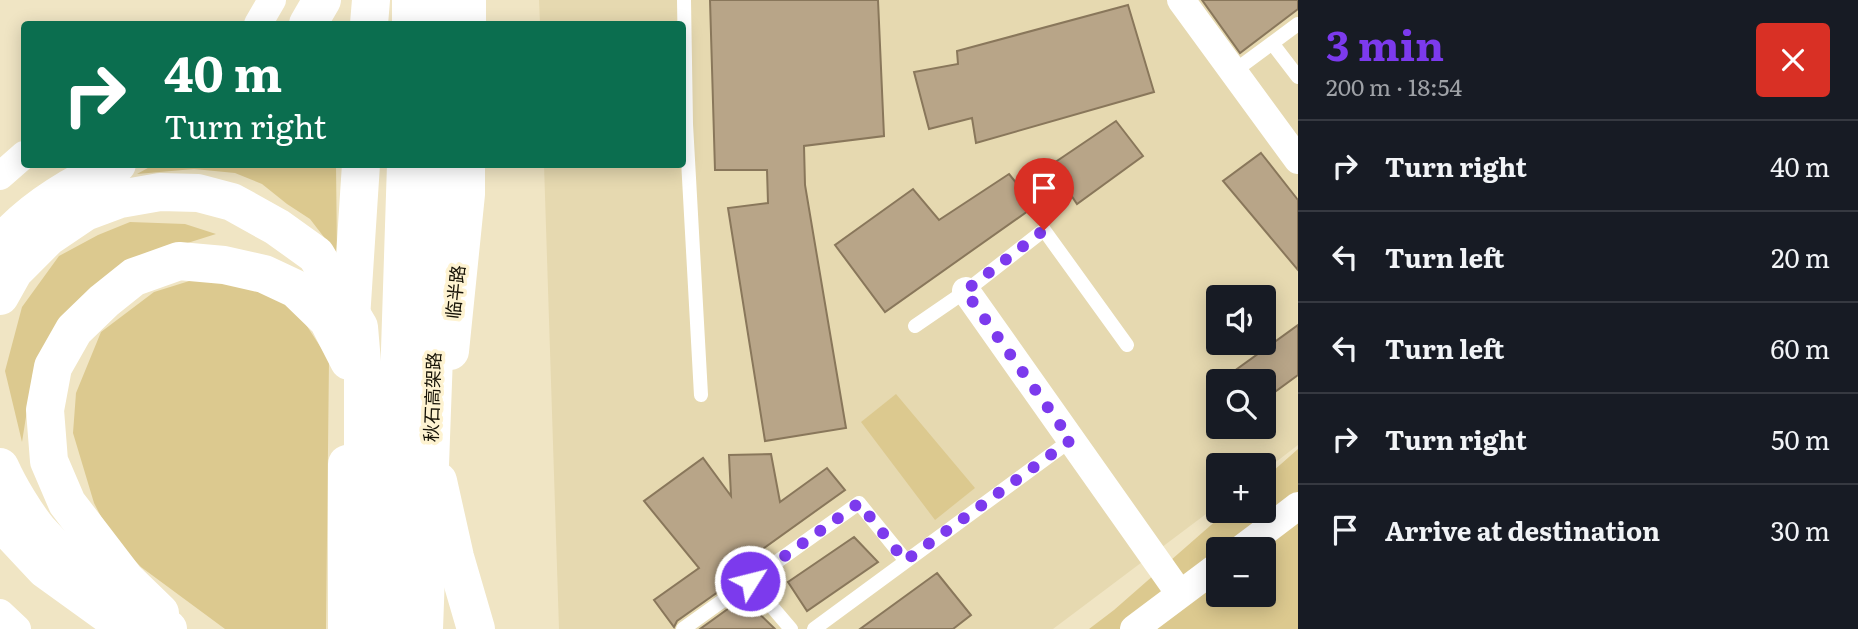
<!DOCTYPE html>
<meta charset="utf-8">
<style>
:root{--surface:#171b24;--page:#20242c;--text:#f1f3f6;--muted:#9ea1a6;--line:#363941;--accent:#7c3aed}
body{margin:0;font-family:Literata,"Noto Sans SC",serif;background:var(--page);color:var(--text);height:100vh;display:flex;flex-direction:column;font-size:26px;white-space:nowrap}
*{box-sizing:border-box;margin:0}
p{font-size:23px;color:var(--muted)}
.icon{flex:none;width:38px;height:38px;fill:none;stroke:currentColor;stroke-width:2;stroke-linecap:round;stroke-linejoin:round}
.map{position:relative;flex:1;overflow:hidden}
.drawer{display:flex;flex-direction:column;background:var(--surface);width:560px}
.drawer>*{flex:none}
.banner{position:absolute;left:21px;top:21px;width:665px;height:147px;border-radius:7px;box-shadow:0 4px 18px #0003;background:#0b6e4f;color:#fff;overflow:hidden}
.tools{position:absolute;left:1206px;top:285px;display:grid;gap:14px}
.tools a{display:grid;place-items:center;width:70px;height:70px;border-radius:7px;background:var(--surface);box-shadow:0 4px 18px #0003;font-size:35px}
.pin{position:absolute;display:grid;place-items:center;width:60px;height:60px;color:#fff;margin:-72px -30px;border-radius:50% 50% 50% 0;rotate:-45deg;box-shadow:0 0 7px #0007}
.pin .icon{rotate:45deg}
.me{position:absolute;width:77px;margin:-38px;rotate:54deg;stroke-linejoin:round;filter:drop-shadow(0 0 5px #0008)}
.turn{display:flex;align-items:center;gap:24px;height:147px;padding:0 28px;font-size:32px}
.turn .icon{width:91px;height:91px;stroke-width:2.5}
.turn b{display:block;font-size:49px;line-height:60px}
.round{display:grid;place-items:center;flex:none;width:74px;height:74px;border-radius:7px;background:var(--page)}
.overview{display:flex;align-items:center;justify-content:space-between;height:119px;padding:0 28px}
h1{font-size:42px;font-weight:700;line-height:52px;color:var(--accent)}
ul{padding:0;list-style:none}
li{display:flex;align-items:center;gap:21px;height:91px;padding:0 28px;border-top:2px solid var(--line)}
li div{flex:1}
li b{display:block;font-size:26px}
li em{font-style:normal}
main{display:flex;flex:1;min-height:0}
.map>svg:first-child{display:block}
.built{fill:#e6d9b0;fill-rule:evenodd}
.green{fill:#dcc98f;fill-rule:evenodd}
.building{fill:#b8a588;stroke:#89775b;stroke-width:2}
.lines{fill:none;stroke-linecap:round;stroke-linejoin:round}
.service{stroke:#fff;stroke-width:14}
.minor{stroke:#fff;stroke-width:28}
.primary{stroke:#fff;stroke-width:38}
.trunk{stroke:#fff;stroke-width:38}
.motorway{stroke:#fff;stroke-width:38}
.route{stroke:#7c3aed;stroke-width:12;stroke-dasharray:0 21.6}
.labels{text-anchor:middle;stroke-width:7;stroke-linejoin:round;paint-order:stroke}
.street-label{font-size:18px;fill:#161206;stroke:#fef3d1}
</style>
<main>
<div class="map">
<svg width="1298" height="629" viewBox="0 0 1298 629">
<rect width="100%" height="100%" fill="#f0e5c4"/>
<!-- built -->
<path class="built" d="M539 0H1298V445L1264 471V466H1218V505L1053 629H559L544 165 682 164V24H540ZM1218 298H1264V343H1218ZM1218 382H1264V427H1218Z"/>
<!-- green -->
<path class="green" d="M155 164 336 165 337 254 310 219 287 204 262 184 235 173 194 169 137 174Z
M130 222 185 224 216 234 178 246 33 373 22 442 5 371 22 307 59 256 98 235Z
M199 278 241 282 279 298 303 320 329 360 326 629H225L141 567 112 538 94 503 73 433 76 393 101 332 154 292Z
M896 394 975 488 935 520 861 422Z
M1298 449V629H1089L1114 610 1227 511H1264V479ZM1218 550H1264V595H1218Z"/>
<!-- building -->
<path class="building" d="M710 0H878L884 136 804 146 805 185 846 428 765 441 728 208 768 203 767 170H715Z
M1202 0H1298V9L1240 53Z
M1128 5 1154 92 976 143 972 118 929 129 914 72 958 64 957 51Z
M1116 121 1143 156 1077 204 1051 165Z
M1261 153 1298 200V270L1223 181Z
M1009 174 1035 206 885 312 835 245 913 189 939 220Z
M1298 325V375L1264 400V382H1219Z
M771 454 780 502 827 468 845 490 757 553 763 560 677 621 674 627 654 600 699 568 644 501 703 458 731 496 729 455Z
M854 537 878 562 807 611 788 582Z
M937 573 971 615 953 629H860Z
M743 598 775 629H700Z"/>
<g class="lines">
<!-- service -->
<path class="service" d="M684 0 686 124 701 395
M1272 43 1298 77
M1233 72 1298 24
M915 326 966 291 1044 230 1127 345
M750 581 791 629
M683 629 859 503 906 561
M814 629 1071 440"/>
<!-- minor -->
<path class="minor" d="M1181 0 1298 160
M258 24 272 0
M0 176 24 155
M966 291 1180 594
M1240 550 1298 506
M0 613 17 629
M1134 629 1218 566"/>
<!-- primary -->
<path class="primary" d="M308 24 322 0
M369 24 371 0
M467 24V0
M0 246C28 210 77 182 117 164
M350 334 361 164
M450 351 466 194V164
M438 481 455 557 476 629
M0 521 45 569 128 629
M160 613 126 580 67 503 49 461 45 410 53 367 74 330 104 301 134 277 179 261 224 265 264 274 296 289 328 320 349 361
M347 629V464"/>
<!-- trunk -->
<path class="trunk" d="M411 24V0
M446 24 447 0
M391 629 406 164
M424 629 441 164"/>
<!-- motorway -->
<path class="motorway" d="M0 296 14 271 48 237 85 212 120 199 160 192 198 193 232 202 277 227 316 255 359 327 363 374V458L370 577 380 629
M0 467C9 487 25 514 39 531 73 570 125 601 168 629"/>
</g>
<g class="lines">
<!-- route -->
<path class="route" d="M750 581 859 503 905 561 1071 440 965 291 1044 230"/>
</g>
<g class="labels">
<!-- street labels -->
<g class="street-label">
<text transform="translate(456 292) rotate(-84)" y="6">临半路</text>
<text transform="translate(433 397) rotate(-88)" y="6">秋石高架路</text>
</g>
</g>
</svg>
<div class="tools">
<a><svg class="icon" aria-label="sound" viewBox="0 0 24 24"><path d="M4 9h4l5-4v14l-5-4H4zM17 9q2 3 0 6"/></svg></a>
<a><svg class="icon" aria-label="search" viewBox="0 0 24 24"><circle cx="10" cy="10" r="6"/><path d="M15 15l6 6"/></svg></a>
<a>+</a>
<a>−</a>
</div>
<div class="pin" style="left:1044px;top:230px;background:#d93025"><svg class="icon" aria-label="arrive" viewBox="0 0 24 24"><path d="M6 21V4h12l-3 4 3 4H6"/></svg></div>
<svg class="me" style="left:750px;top:581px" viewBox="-20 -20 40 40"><circle r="17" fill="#7c3aed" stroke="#fff" stroke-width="3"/><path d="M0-11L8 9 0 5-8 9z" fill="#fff"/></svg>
<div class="banner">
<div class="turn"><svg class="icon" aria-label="right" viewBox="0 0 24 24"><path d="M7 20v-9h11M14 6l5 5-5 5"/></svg><div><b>40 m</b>Turn right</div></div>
</div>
</div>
<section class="drawer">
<div class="overview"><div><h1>3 min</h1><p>200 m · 18:54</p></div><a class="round" style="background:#d93025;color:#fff"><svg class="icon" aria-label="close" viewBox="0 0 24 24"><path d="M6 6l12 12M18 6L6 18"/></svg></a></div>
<ul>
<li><svg class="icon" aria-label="right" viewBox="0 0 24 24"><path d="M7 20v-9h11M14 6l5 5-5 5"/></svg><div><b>Turn right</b></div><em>40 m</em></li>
<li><svg class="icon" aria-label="left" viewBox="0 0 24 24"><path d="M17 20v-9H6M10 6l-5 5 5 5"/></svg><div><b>Turn left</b></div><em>20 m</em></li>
<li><svg class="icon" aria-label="left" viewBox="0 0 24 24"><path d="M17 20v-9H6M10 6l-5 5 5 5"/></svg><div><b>Turn left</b></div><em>60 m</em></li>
<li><svg class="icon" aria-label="right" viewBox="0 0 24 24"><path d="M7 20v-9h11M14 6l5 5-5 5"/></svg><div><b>Turn right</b></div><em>50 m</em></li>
<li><svg class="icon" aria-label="arrive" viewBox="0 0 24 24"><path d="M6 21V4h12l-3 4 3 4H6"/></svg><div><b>Arrive at destination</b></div><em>30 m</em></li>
</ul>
</section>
</main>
